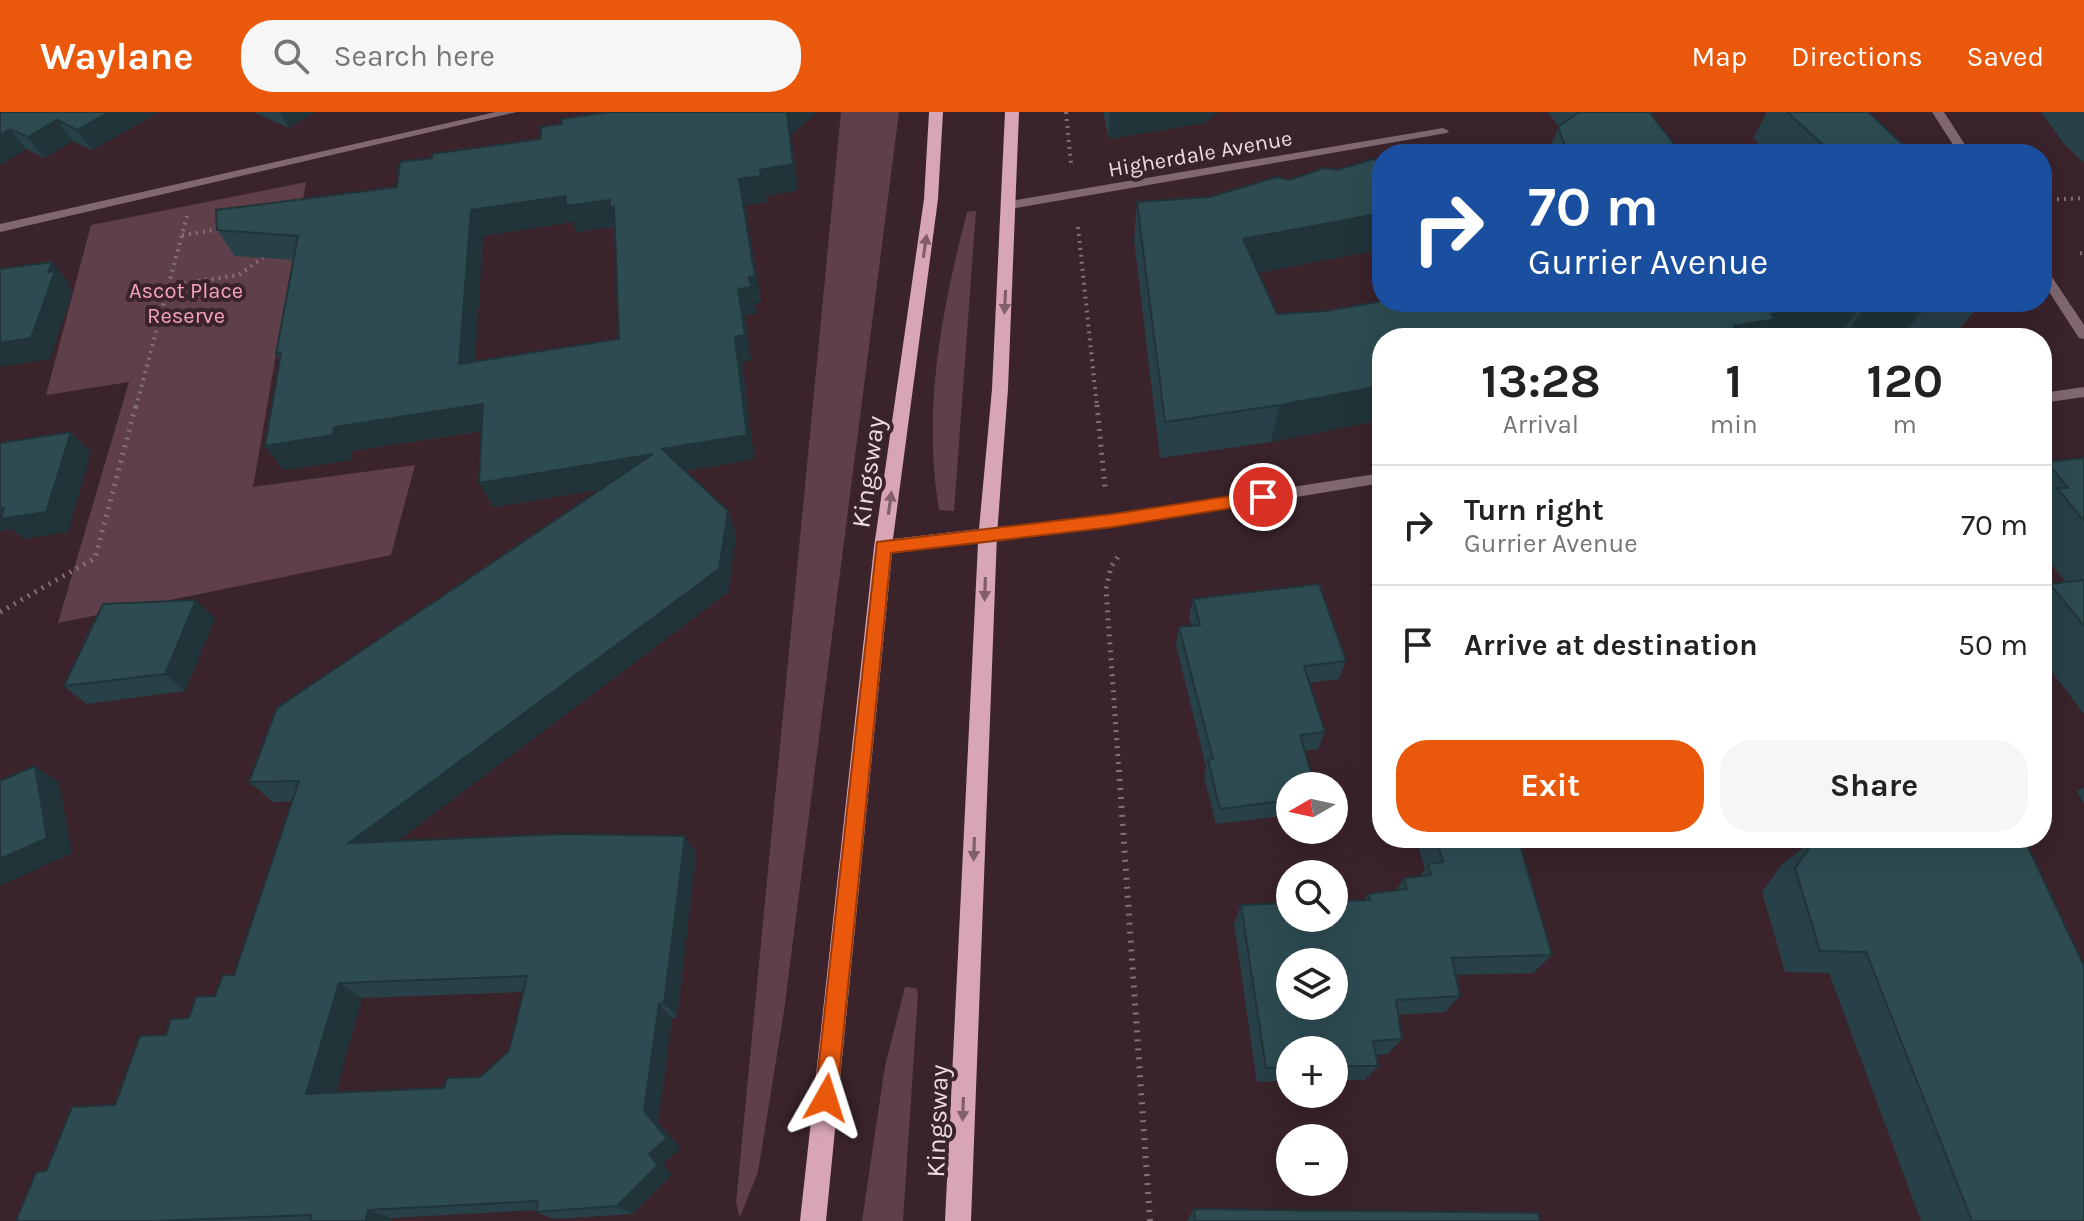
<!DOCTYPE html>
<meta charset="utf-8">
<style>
:root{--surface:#fff;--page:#f6f6f6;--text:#222;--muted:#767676;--line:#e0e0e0;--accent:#ea580c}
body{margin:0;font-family:Karla,sans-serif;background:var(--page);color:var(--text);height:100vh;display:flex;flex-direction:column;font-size:30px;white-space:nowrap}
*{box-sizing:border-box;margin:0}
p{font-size:26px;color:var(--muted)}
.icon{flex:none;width:44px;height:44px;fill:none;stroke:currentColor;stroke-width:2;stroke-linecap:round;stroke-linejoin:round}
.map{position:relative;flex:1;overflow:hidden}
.details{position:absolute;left:1372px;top:216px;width:680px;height:520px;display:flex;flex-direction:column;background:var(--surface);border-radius:32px;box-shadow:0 8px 32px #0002}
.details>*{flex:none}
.top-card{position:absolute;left:1372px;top:32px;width:680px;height:168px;border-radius:32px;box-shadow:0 8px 32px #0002;background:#1a4fa0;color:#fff;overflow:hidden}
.needle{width:52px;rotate:261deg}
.fabs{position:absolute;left:1276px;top:660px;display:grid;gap:16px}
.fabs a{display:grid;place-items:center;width:72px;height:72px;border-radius:50%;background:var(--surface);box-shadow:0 8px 32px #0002;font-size:40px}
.pin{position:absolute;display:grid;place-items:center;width:68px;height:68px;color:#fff;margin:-34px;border:4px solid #fff;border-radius:50%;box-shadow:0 2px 8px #0007}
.me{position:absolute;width:88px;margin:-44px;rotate:6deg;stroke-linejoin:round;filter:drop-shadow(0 0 6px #0008)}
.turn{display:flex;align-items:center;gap:28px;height:168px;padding:0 24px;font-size:36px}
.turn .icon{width:104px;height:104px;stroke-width:2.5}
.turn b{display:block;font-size:56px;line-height:68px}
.eta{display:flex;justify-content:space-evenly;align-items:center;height:136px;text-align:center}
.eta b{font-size:48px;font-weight:700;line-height:56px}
.button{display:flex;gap:16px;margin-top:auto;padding:16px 24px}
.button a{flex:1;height:92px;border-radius:32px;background:var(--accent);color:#fff;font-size:32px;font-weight:700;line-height:92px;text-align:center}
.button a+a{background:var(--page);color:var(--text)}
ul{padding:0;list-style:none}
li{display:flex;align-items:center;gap:24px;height:120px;padding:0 24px;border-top:2px solid var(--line)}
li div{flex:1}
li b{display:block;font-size:30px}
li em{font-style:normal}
header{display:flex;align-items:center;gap:48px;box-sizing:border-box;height:112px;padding:0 40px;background:var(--accent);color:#fff}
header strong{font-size:38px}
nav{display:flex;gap:44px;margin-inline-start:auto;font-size:28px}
.search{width:560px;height:72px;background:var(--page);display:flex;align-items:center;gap:20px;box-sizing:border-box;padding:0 28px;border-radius:32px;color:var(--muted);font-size:30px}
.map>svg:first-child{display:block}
.green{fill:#5f404a}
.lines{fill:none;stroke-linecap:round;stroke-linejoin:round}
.path-far2{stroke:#847076;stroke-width:4;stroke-dasharray:2 5;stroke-linecap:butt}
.path-far1{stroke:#847076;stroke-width:5;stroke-dasharray:2 6;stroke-linecap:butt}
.path{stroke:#847076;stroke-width:6;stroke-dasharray:2 7;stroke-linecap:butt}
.minor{fill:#816870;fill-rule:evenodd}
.tertiary{fill:#816870;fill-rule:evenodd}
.primary{fill:#d7a5b6;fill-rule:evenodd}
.wall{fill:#284047;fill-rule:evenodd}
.shaded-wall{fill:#203439}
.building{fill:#2e4b52;stroke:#203439;stroke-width:2;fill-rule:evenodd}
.oneway{fill:#815e6a}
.route{fill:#ea580c;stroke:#983908;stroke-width:2}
.labels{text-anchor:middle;stroke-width:8;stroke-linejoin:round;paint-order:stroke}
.far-street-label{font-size:22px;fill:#ecdce1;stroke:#3a232b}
.far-park-label{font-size:22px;fill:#f5a2bf;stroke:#3a232b}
.street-label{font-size:26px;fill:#ecdce1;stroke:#3a232b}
</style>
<header>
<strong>Waylane</strong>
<div class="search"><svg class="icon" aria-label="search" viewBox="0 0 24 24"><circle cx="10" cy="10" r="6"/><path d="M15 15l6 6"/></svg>Search here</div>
<nav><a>Map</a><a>Directions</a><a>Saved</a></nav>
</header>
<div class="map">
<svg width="2084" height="1109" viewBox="0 0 2084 1109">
<rect width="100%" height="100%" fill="#3a232b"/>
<!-- green -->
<path class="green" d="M841 0H899L784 899 758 1060 740 1105 736 1091Z
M306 70 253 375 415 353 391 443 58 511 129 270 46 283 91 113Z
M976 99 954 399 939 398C922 296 942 198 967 100Z
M905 875 916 876 918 881 903 1109H862L885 954Z"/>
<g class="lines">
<!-- path-far2 -->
<path class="path-far2" d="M1066 0 1071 51
M2043 88 2084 86
M1078 115 1097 295
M182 123 222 117
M2080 141 2084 142
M170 173 239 163 266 143
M136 295 187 104"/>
<!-- path-far1 -->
<path class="path-far1" d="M1097 293 1105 375
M0 500 95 446 136 293
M1119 660 1106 477 1111 455 1119 443"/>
<!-- path -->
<path class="path" d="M1119 658 1150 1109"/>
<!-- minor -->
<path class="minor" d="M1932 0H1944L1971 42H1959Z
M1443 16 1449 19 1447 21 1010 97 1004 93 1010 89Z
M2042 155 2046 156 2084 213V227L2079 226 2042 169Z
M2084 275V285L2042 291V281Z
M1382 361V371L1113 415 988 429 981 423 988 417 1113 403Z"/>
<!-- tertiary -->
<path class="tertiary" d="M496 0H517L0 120V112Z"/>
<!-- primary -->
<path class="primary" d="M929 0H943L938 87 893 427 979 417 992 277 1005 0H1019L1008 277 997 423 971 1109H945L978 431 892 441 826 1109H800L874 435 924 87Z"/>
</g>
<!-- wall -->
<path class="wall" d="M0 0H159L92 38 73 29 44 46 26 37 0 53Z
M253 0H315L289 16Z
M1103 0H1218L1205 11 1109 27Z
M1548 0H1653L1652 3 1674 32 1669 42H1547L1559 15Z
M1767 0H1868L1913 42H1769L1753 26Z
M2041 0H2084V51L2064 32Z
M791 23 798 78 766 84 767 90 745 93 761 190 755 191 757 201 745 203 751 248 742 250 754 347 686 359 728 399 736 422 728 480 397 729 696 742 677 905 672 906 658 1010 680 1036 663 1052 671 1063 632 1102 555 1107 536 1100 537 1098 392 1106V1109H16L46 1059 115 993 166 923 189 906 215 884 234 863 293 689 273 690 249 670 602 377 494 395 479 371 482 319 352 339 351 348 284 358 265 334 280 248 276 242 294 148 235 144 217 118 397 75ZM573 110 576 120 615 115 619 227 475 249 483 124ZM523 880 509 939 480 965 444 976 335 981 362 886Z
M1382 49V137L1258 161 1277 202 1327 199 1382 190H1980L1978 195 1952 226H1930L1907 218 1857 226H1382V308L1271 330 1160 346 1134 128 1137 90 1210 85Z
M2084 346V602L2042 547V479L2050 472 2061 471 2064 468 2042 441V355L2047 350Z
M1193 487 1346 549 1339 567 1309 571 1325 620 1318 637 1304 639 1290 674V703L1216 712 1204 664 1206 655 1176 533 1179 515 1192 514 1189 505Z
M215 506 185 579 87 592 64 574Z
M2084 675V692L2077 679Z
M1418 726H1518L1552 843 1533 861 1456 863 1460 884 1445 900 1398 903 1402 927 1388 942 1375 943 1378 954 1365 968H1334V938H1290V969L1257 970 1234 812 1241 793 1364 788 1368 782 1396 779 1404 766 1420 764 1425 757 1416 728Z
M1815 727 2084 1109H1921L1829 861 1785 860 1762 780 1782 752Z
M1194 1097 1540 1109H1187Z"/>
<!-- shaded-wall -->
<path class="shaded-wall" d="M109 0H159L92 38 77 18Z
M280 0H315L289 16Z
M787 0H817L791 23 798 78 766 84 767 90 745 93 761 190 755 191 757 201 745 203 751 248 742 250 754 347 672 361 662 337 738 177 749 165 739 67 760 58Z
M1110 0H1218L1205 11 1109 27Z
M57 8 73 29 44 46 28 25Z
M10 17 26 37 0 53V23Z
M1674 32 1669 42H1635L1638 40Z
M566 84 610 88 614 95 616 114 576 120 573 110 483 124 473 277 459 252 471 98Z
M1382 101V137L1236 165 1243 127Z
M52 150 69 171 68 174 73 180 50 247 0 255V231L48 160Z
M1853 190H1864L1838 226H1736L1739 221 1734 214 1771 202Z
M1876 190H1930L1907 218 1857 226H1842L1868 191Z
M1382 274V308L1271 330 1280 293Z
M483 292 496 316 352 339 351 348 284 358 265 334 334 315Z
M71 320 91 340 68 420 23 427 12 417 0 419V396H4Z
M653 342 663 367 494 395 479 371Z
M728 399 736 422 728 480 371 749 349 731Z
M196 488 215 506 185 579 165 562Z
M35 654 59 670 72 741 0 774V747Z
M685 724 696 742 677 905 664 891Z
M339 871 362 886 332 994 306 982Z
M659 892 672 906 658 1010 680 1036 663 1052 671 1063 632 1102 617 1094 649 1042 644 999Z
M368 1098 392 1106V1109H365Z"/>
<!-- building -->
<path class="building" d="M0 0H109L77 18 57 8 28 25 10 17 0 23Z
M609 0H787L793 52 760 58 761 64 739 67 755 164 749 165 751 175 738 177 745 223 735 225 747 323 662 337 728 399 719 457 349 731 563 722 685 724 664 891 659 892 644 999 667 1026 649 1042 658 1053 617 1094 536 1100 538 1089 368 1098 365 1109H310L311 1103 154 1109H16L36 1060 46 1059 72 995 115 993 140 924 166 923 171 907 189 906 196 885 215 884 223 863H234L299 669 249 670 277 596 653 342 479 371 483 292 334 315 333 323 265 334 281 241 276 242 298 124 217 118 216 98 397 75 400 50 432 46V42L541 27V15L562 12 561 7ZM566 84V94L610 88V96L614 95 619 227 459 252 471 98ZM527 864 509 939 480 965 447 966 444 976 306 982 339 871Z
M1579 0H1649L1674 32 1635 42H1568L1558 15Z
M1787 0H1868L1913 42H1833Z
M1373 47 1382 49V101L1243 127 1277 202 1327 199 1382 189 1853 190 1771 202 1775 207 1734 214 1739 221 1706 226H1382V274L1280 293 1165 310 1137 90 1210 85 1277 65 1289 68 1324 56 1338 58Z
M52 150 48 160 55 159 31 226 0 231V157Z
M1965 190H1980L1978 195Z
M71 320 46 400 1 407 4 396H0V331Z
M2084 346V409L2057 376H2068L2047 350Z
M2084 468V514L2050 472Z
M1319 472 1346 549 1304 554 1325 620 1300 623 1315 674H1290V688L1220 697 1208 648 1213 647 1179 515 1200 513 1193 487Z
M196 488 165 562 64 574 103 492Z
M35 654 47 726 0 747V669Z
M1436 726H1518L1552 843 1452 846 1460 884 1396 888 1402 927 1373 929 1378 954H1334V938H1290V955L1266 956 1241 793 1290 791V806H1334V789L1370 788 1368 782 1407 777 1404 766 1431 763 1428 752 1443 750ZM1290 850H1334V894H1290Z
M1815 727 2027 733 2084 854V1109H1972L1866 840 1820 839 1795 756Z
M1194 1097 1538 1101 1540 1109H1195Z"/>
<!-- one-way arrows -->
<defs><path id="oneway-solid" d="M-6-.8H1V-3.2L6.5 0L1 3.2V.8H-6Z" transform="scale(2)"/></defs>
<g class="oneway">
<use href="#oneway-solid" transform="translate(925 134) rotate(-82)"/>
<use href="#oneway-solid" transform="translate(1005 190) rotate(93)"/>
<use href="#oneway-solid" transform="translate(890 391) rotate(-82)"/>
<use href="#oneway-solid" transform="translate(985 477) rotate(92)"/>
<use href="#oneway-solid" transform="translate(974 737) rotate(92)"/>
<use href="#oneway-solid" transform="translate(963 997) rotate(92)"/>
</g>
<!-- route -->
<path class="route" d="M1263 379 1271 385 1263 391 1113 415 891 441 837 986 834 994 826 998 818 994 815 986 877 430 1113 402Z"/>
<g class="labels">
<!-- far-street labels -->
<g class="far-street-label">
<text transform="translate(1200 41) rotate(-10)" y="8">Higherdale Avenue</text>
</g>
<!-- far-park labels -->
<g class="far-park-label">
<text x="186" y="186">Ascot Place<tspan x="186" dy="25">Reserve</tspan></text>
</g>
<!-- street labels -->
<g class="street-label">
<text transform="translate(868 360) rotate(-82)" y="9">Kingsway</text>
<text transform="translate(937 1009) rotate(-88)" y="9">Kingsway</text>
</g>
</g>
</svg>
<div class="fabs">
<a><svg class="needle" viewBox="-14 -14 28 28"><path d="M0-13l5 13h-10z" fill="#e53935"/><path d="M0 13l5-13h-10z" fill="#767676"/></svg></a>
<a><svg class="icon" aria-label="search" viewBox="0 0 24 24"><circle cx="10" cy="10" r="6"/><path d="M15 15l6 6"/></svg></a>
<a><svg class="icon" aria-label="layers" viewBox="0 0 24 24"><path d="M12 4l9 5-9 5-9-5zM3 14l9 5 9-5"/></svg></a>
<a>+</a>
<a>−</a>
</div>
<div class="pin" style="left:1263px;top:385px;background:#d93025"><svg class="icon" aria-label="arrive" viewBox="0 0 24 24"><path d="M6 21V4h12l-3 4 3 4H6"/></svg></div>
<svg class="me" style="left:826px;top:986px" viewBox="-20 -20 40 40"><path d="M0-17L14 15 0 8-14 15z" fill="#ea580c" stroke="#fff" stroke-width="4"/></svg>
<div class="top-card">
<div class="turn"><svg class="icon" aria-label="right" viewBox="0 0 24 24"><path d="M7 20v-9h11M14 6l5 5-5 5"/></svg><div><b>70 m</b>Gurrier Avenue</div></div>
</div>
<section class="details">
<div class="eta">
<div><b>13:28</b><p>Arrival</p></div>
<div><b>1</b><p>min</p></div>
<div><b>120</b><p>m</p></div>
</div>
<ul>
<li><svg class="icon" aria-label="right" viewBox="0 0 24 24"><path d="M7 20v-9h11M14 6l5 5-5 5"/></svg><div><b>Turn right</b><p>Gurrier Avenue</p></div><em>70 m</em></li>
<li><svg class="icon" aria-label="arrive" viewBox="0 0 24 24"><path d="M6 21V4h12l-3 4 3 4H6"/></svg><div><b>Arrive at destination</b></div><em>50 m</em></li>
</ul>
<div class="button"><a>Exit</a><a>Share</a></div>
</section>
</div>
